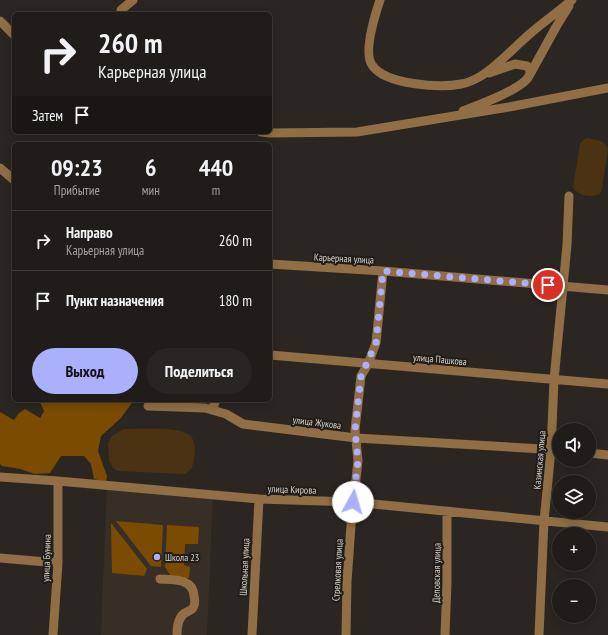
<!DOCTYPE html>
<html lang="ru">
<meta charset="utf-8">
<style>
:root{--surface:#201c19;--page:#282522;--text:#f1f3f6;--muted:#a2a1a2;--line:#3d3a38;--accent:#aab0fb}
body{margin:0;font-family:"PT Sans Narrow",sans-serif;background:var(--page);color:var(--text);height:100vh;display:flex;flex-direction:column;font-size:15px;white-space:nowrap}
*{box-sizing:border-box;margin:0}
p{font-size:13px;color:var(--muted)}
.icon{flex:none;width:22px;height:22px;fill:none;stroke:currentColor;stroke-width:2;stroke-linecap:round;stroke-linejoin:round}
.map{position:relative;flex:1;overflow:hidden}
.side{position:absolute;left:12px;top:142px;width:260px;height:260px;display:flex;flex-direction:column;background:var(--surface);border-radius:6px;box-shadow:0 2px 10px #0003,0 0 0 1px var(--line)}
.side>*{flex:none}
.guide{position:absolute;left:12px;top:12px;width:260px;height:122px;border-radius:6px;box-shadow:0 2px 10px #0003,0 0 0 1px var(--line);background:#201c19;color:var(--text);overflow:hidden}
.tools{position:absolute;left:552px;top:423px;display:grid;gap:8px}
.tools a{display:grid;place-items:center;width:44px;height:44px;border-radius:50%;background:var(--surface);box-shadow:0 2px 10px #0003,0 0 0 1px var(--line);font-size:20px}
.pin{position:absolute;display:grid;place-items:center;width:34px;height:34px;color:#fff;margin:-17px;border:2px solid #fff;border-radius:50%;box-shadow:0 1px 4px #0007}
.me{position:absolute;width:44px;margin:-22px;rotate:6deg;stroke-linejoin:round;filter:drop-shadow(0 0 3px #0008)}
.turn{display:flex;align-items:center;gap:14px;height:84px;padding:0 20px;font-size:18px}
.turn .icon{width:52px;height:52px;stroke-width:2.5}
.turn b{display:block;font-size:28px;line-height:34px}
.then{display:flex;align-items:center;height:38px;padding:0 20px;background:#0003;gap:8px;font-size:15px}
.eta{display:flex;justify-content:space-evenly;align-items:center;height:68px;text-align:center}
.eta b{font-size:24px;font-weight:600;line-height:28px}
.cta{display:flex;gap:8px;margin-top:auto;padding:8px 20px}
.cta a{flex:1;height:46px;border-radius:24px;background:var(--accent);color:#111;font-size:16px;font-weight:600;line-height:46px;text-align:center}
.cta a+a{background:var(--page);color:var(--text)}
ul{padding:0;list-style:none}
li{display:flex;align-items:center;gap:12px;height:60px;padding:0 20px;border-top:1px solid var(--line)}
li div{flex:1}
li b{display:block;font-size:15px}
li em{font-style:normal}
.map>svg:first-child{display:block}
.built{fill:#372f25}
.green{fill:#4a3213}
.forest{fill:#7a4b00}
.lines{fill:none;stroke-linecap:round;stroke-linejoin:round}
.minor{stroke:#916e45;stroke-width:9}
.route{stroke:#aab0fb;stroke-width:7;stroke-dasharray:0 12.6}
.poi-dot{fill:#aab0fb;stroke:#211d18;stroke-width:1.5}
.labels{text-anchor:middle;stroke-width:4;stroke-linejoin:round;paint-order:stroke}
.street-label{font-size:10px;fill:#d5d2cf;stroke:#211d18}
.poi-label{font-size:10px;fill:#d5d2cf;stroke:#211d18;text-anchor:start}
</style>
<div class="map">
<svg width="608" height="635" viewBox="0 0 608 635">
<rect width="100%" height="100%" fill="#2b2621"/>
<!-- built -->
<path class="built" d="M107 486 213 495 207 635H101Z"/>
<!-- green -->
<path class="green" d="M587 138C596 140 604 139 608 149L602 189 600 194C591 198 578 196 573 187L580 144 583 140Z
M123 429C138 429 185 425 192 438 197 446 194 460 192 468L185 474 118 471 113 468 109 461 108 443 112 436Z"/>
<!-- forest -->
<path class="forest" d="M39 400H57L59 402H70L73 400H134L121 418 101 436 98 451 107 476 106 482 94 479 91 464 84 456H61L50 473 35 474 20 469 2 466 0 464V412L14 420 19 413 25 409 40 418 44 411Z
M116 521 163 525 161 567 151 566Z
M111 523 147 569 144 576 112 573Z
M167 525 199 527 198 544H185L184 565 190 567 189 578H172L165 567Z"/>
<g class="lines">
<!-- minor -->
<path class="minor" d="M380 0C375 15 363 52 372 65 385 85 440 88 461 84 467 83 476 79 481 76 500 64 515 46 532 32 545 21 559 11 572 0
M121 10 133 0
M0 21 14 35
M529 76 556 27 569 6
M463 111C476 106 523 89 529 76 530 75 530 72 530 70L527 66 515 64 489 73
M261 132 270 133 357 132 509 107 608 88
M0 168 14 180
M270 264 383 271 608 290
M270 355 608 384
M148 406 205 408 226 414 243 424 356 438 559 450
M212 410 216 400
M589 453 608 455
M0 477 58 481 259 499 353 502 608 527
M0 558 58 563
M160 579C173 580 193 578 194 596 195 600 195 605 193 608 191 611 188 611 185 613 178 617 177 627 177 635
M53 635 58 563V481
M252 635 259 499
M346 635 347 582 351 525 358 461 355 430 361 376 368 364 376 343 383 271
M445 635 447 583V511
M539 635 544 521 551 450 554 380 567 245 569 196"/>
</g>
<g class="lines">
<!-- route -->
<path class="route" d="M353 502 358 461 355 430 361 376 376 343 383 271 548 285"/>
</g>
<!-- markers -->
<circle class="poi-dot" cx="157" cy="557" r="4"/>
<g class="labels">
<!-- street labels -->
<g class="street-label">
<text transform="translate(344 258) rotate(3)" y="4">Карьерная улица</text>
<text transform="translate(440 359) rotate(5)" y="4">улица Пашкова</text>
<text transform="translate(317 422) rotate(7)" y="4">улица Жукова</text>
<text transform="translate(539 460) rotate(-85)" y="4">Казинская улица</text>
<text transform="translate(292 489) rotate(2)" y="4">улица Кирова</text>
<text transform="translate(46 558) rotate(-88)" y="4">улица Бунина</text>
<text transform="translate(244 567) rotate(-87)" y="4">Школьная улица</text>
<text transform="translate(337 570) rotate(-87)" y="4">Стрелковая улица</text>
<text transform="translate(436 573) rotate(-89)" y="4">Деповская улица</text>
</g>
<!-- poi labels -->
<g class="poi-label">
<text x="165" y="561">Школа 23</text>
</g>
</g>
</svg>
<div class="tools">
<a><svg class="icon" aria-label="sound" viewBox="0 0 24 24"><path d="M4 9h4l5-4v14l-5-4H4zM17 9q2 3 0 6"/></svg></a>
<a><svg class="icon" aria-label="layers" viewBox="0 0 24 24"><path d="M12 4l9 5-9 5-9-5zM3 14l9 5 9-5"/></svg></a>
<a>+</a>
<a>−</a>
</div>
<div class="pin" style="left:548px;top:285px;background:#d93025"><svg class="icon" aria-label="arrive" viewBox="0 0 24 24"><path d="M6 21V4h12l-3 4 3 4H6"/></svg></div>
<svg class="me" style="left:353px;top:502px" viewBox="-20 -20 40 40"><circle r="19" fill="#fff"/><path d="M0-13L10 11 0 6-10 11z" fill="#aab0fb"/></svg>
<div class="guide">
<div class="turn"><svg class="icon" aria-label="right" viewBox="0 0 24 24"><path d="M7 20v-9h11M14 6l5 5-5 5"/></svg><div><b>260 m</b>Карьерная улица</div></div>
<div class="then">Затем<svg class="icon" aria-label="arrive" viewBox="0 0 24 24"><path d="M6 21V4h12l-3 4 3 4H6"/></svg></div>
</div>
<section class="side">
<div class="eta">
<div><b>09:23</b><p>Прибытие</p></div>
<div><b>6</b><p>мин</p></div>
<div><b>440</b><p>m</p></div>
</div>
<ul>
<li><svg class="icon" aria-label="right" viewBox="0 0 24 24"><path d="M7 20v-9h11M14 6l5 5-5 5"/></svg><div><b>Направо</b><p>Карьерная улица</p></div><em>260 m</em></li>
<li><svg class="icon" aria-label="arrive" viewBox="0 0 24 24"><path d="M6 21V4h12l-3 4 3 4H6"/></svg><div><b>Пункт назначения</b></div><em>180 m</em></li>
</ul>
<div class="cta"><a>Выход</a><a>Поделиться</a></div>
</section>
</div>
